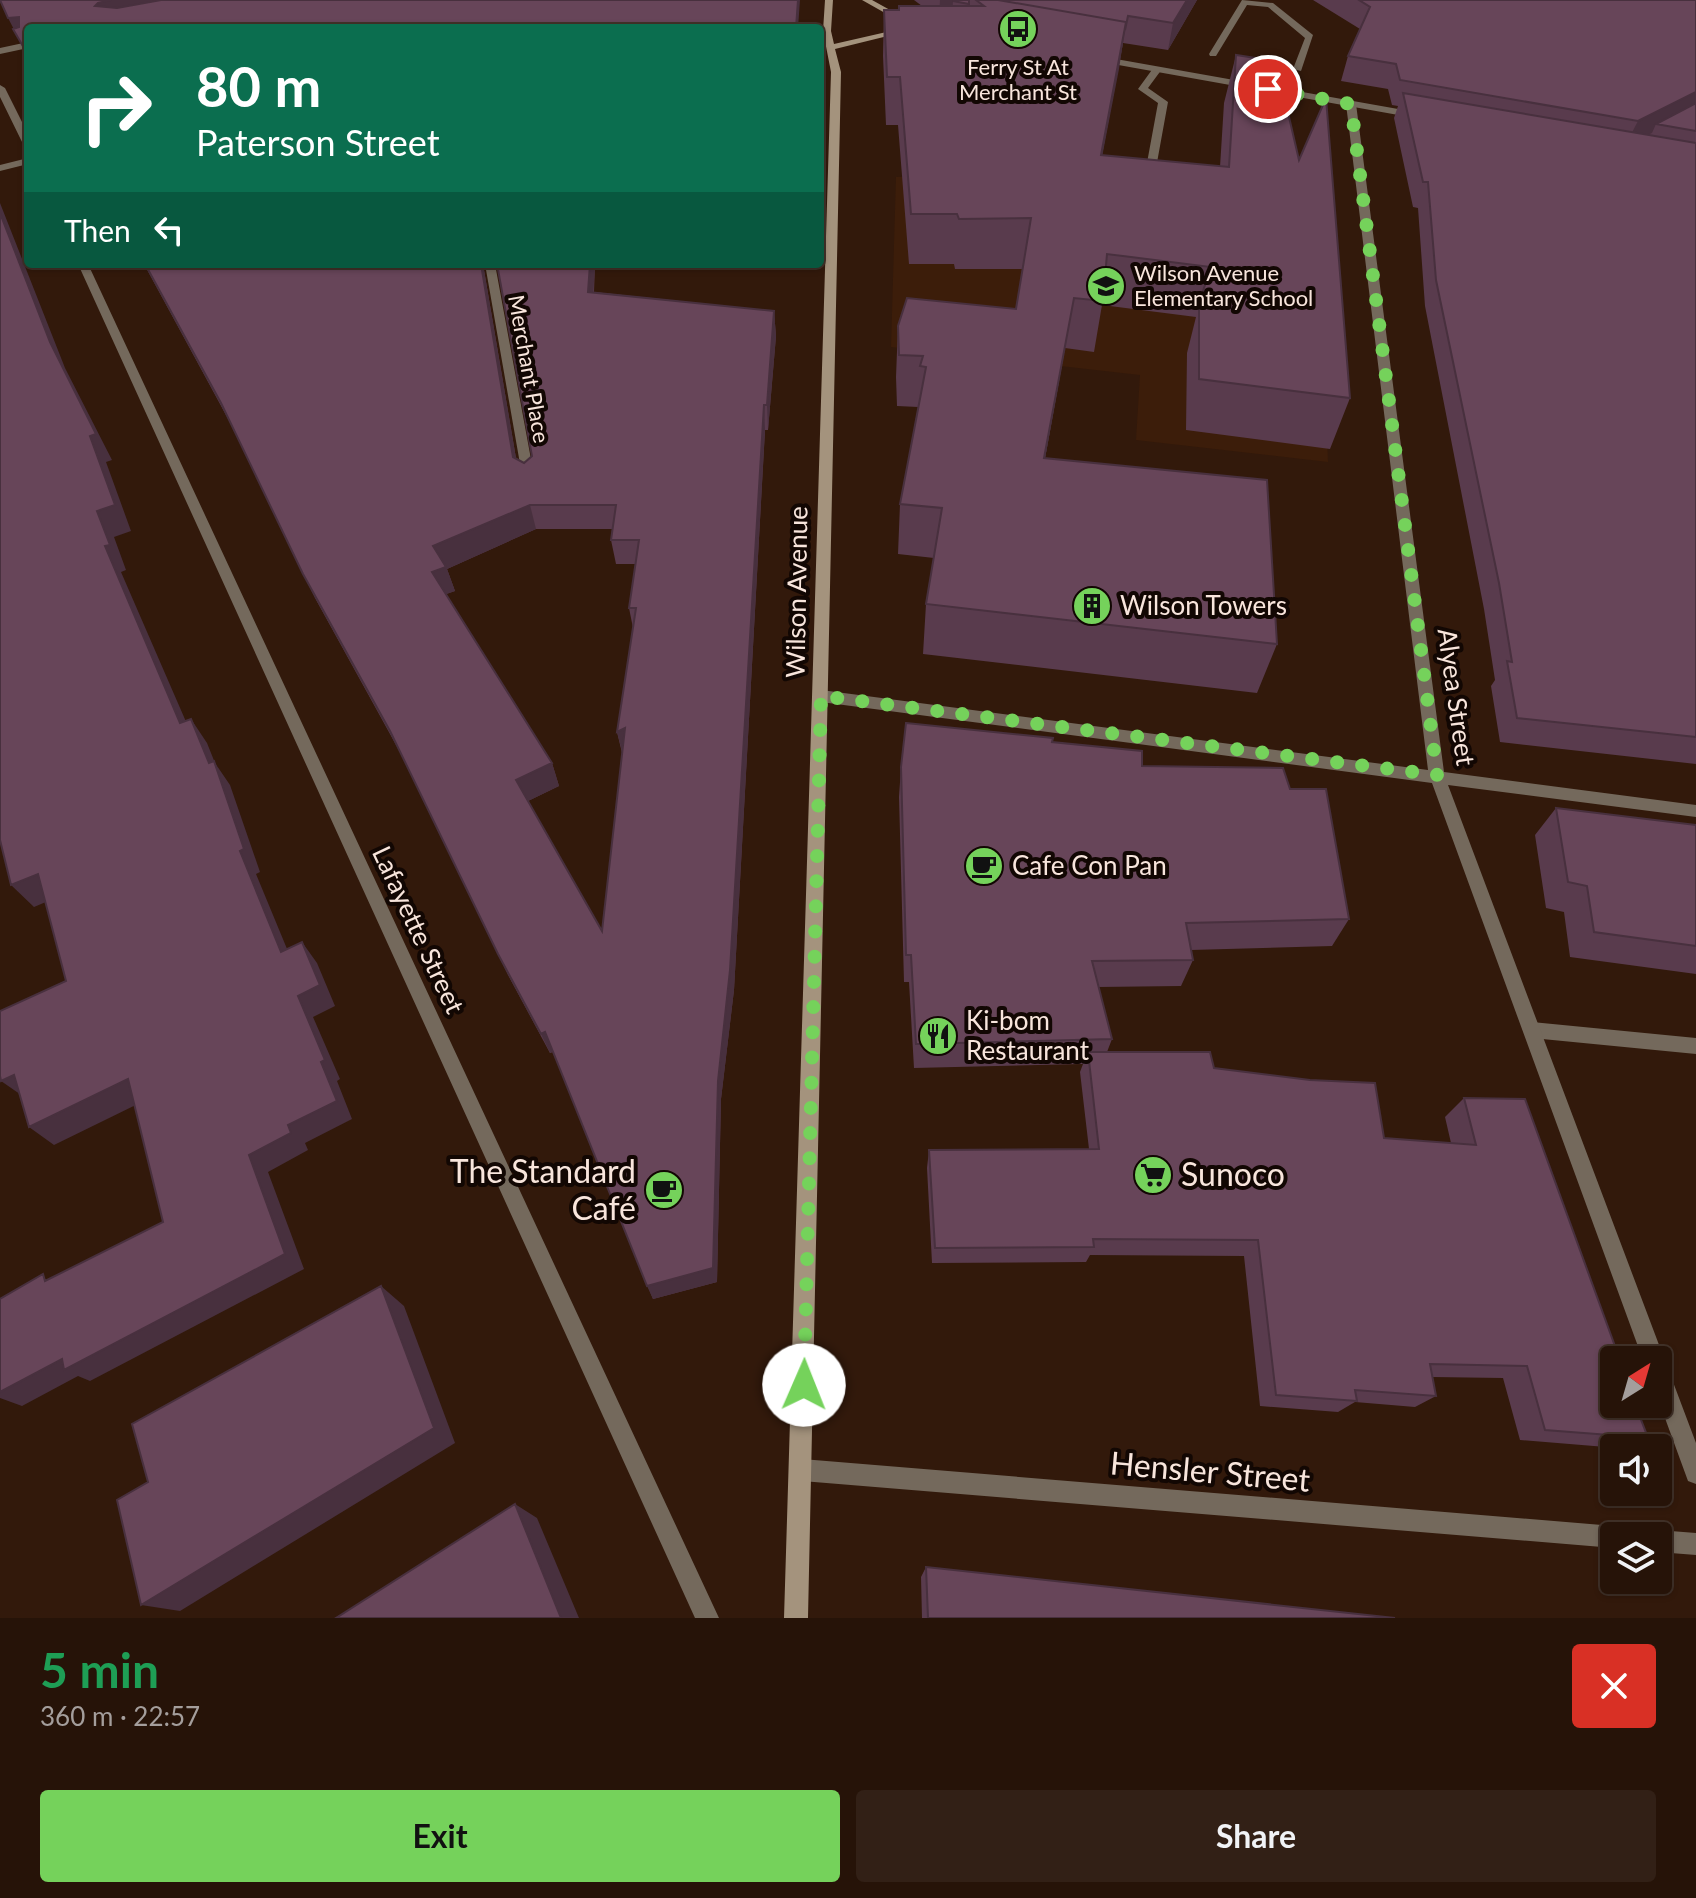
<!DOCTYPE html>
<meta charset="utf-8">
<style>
:root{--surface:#261308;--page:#322016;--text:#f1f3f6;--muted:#a49e9c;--line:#423229;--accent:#75d25b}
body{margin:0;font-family:Lato,sans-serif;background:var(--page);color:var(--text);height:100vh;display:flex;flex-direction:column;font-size:30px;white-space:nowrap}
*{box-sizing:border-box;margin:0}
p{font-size:26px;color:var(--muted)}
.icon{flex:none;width:44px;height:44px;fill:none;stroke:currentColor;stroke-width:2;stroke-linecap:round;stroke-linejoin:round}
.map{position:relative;height:1618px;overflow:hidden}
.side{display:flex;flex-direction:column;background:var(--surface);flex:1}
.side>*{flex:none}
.banner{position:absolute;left:24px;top:24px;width:800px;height:244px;border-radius:8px;box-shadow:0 2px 6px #0004,0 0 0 2px var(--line);background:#0b6e4f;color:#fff;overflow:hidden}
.needle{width:52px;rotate:37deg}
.buttons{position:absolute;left:1600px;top:1346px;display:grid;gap:16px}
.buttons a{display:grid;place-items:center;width:72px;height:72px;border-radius:8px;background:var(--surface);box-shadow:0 2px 6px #0004,0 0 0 2px var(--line);font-size:40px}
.pin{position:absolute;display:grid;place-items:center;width:68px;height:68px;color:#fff;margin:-34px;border:4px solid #fff;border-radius:50%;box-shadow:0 2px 8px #0007}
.me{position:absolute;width:88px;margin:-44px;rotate:1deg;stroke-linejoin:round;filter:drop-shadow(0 0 6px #0008)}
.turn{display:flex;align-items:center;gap:28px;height:168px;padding:0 40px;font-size:36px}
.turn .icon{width:104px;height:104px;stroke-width:2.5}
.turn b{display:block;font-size:56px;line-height:68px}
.then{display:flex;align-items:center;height:76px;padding:0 40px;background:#0003;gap:16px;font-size:30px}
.round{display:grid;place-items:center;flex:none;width:84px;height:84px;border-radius:8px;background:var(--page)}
.overview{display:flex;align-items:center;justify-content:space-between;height:136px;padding:0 40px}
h1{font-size:48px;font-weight:700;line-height:60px;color:#1e9e55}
.cta{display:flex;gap:16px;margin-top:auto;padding:16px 40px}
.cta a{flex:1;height:92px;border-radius:8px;background:var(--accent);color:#111;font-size:32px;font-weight:700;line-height:92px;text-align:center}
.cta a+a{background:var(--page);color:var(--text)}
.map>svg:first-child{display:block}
.built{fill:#3c1d0a}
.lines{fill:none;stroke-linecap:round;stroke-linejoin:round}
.service{fill:#74695c;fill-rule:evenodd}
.minor{fill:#74695c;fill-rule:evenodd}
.tertiary{fill:#74695c;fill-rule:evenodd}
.secondary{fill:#a4937d;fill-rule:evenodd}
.wall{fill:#593b4d;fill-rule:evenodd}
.shaded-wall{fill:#48303e}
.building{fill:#674559;stroke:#48303e;stroke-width:2;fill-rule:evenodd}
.route{stroke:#75d25b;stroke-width:14;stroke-dasharray:0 25.2}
.labels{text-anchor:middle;stroke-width:8;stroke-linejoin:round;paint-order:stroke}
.far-poi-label{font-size:22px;fill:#f8e5dc;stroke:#120703}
.far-street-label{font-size:22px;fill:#f8e5dc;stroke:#120703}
.street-label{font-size:26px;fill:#f8e5dc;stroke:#120703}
.poi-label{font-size:26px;fill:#f8e5dc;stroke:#120703;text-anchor:start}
.near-poi-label{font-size:32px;fill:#f8e5dc;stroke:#120703;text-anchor:end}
.near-street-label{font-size:32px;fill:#f8e5dc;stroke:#120703}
</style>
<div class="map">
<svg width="1696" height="1618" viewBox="0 0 1696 1618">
<rect width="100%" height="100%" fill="#32190b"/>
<!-- built -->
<path class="built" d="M1038 173 1318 226 1328 462 1136 440 1140 375 891 347 896 177Z"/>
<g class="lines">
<!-- service -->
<path class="service" d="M1242 0 1273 3 1313 35 1301 71 1293 69 1305 38 1268 7 1247 5 1216 56H1210L1209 54Z
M1154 67 1162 69 1148 88 1168 102 1154 179 1149 182 1144 179 1158 103 1138 89Z
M1532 1022 1696 1038V1054L1532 1038 1526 1036 1523 1030 1526 1024Z"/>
<!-- minor -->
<path class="minor" d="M28 42V48L0 54V48Z
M1351 101 1356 104 1444 772 1696 805V817L1448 785 1696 1443V1484L1688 1481 1658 1399V1360H1643L1432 783 821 702 814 696 821 690 1428 770 1346 104Z
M28 158V164L0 171V165Z
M485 264H495L535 481 529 485 523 481Z
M802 1459 1614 1526 1622 1529 1625 1536H1614V1548L802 1481 794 1478 791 1470 794 1462Z
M1658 1530 1696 1533V1555L1658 1552V1536H1649Z"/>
<!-- tertiary -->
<path class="tertiary" d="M1099 56 1415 112 1420 115 1415 118 1096 61V57Z
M0 85 5 88 28 134V147L23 144 0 97Z
M78 264H88L719 1618H695Z"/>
<!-- secondary -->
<path class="secondary" d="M825 0H833L831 31 834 44 904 28 908 31 835 49 841 72 808 1618H784L831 72 823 31Z
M862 0H872L908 20 901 22Z"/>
</g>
<!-- wall -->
<path class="wall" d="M914 0H1197L1168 50 1123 43 1102 155 1220 167 1224 103 1236 55 1350 398 1330 449 1186 430 1187 353 1196 317 1102 305 1094 352 1065 348 1045 458 1277 644 1257 693 923 654 926 604 934 558 898 554 900 504 918 407 897 406 896 377 898 326 1016 309 1023 269H955L954 264H909L898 125H886L883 56 884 10H899L922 6Z
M1313 0H1696V764L1500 742 1491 686 1495 680 1484 609 1425 306 1418 208 1413 207 1394 118 1398 106 1392 105 1388 89 1341 81 1348 56 1360 29Z
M144 264H483L516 458 524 463 532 456 595 264 594 292 774 311 776 336 768 430H765L734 990 721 1099 717 1282 653 1299 553 1052 550 1053 508 975 401 754 315 598 233 428ZM536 529H612L611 540 616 564H636L629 608 633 628 617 732 622 753 602 931 528 801 559 786 552 763 446 594 455 591 447 569Z
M1052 742 1142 766 1290 789 1349 919 1332 946 1191 950 1193 960 1181 986 1098 987 1112 1039 1107 1052 1214 1068 1384 1138 1451 1143 1445 1117 1464 1098 1648 1438 1618 1448 1520 1440 1503 1378 1432 1377 1436 1396 1415 1407 1355 1402 1338 1412 1260 1406 1244 1256 1090 1255 1086 1262 932 1263 927 1168 929 1150 1089 1149 1080 1072 1083 1064 914 1068 909 982H904L899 797 901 767Z
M1556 808 1696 825V974L1570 957 1564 912 1546 908 1535 835Z
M926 1567 1395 1618H922L921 1577Z"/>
<!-- shaded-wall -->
<path class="shaded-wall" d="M111 0H236L107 25 95 6 98 3Z
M798 0H800L798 28H796Z
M940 0H969L953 1 952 17 939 20Z
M1187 0H1197L1168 50 1173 23Z
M19 17 20 41 8 18Z
M1126 22 1119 69 1093 204 1101 155Z
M1696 92V110L1656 124 1652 133 1625 146 1638 121Z
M0 203 65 368 112 460 106 462 131 531 114 537 126 570 121 572 197 747 180 723 105 546 97 511 0 213Z
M481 264H483L520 482 513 457Z
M590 264H595L592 316 588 292Z
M1074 298 1065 348 1036 509 1044 458Z
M774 311 776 336 768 430 767 405Z
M764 405 765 430 734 990 721 1099 717 1282 653 1299 647 1286 718 1081Z
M530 505 536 529 447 569 455 591 441 596 432 572 433 546Z
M191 719 207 743 215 763 230 785 260 872 256 874 297 973 281 952 240 851 209 763Z
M625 728 623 755 617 732Z
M552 763 559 786 524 803 516 780Z
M38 874 60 896 34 907 11 885Z
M302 942 317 963 335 1006 313 1017 340 1079 337 1081 352 1119 305 1143 308 1150 268 1172 304 1269 90 1381 78 1376 22 1406 0 1398V1392L249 1155 288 1125 321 1062 298 996Z
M545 1032 553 1051 550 1053 541 1034Z
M14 1075 27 1099 1 1081Z
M128 1079 150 1098 54 1145 29 1127Z
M381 1286 404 1306 455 1443 180 1611 141 1605Z
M515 1504 537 1518 579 1618H561Z"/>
<!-- building -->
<path class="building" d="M0 0H111L98 3 95 6 117 8 161 0H798L796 28H28V55L13 29 19 27V17L8 18Z
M958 0H969V4L953 1Z
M976 0H998L1126 22 1101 155 1229 167 1236 55 1276 61 1299 160 1326 98 1350 398 1199 379V303L1211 267 1107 254 1103 301 1074 298 1044 458 1267 480 1277 644 926 604 942 508 900 504 926 367 920 366 923 356 899 355 898 326 907 298 1016 309 1031 218 959 219 957 214H911L900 77H887L884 10H899V6H984Z
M998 0H1187L1173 23 1128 16 1125 30 1126 22Z
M1359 0H1696V92L1638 121 1400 80 1396 64 1348 56 1370 7Z
M1403 93 1696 143V737L1517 718 1507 661 1512 662 1499 583 1436 280 1428 182H1423Z
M1696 103V131L1656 124Z
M0 213 50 342 96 434 90 436 115 505 97 511 110 545 105 546 180 723 191 719 209 763 214 761 244 849 240 851 281 952 302 942 320 985 298 996 325 1060 321 1062 337 1101 288 1125 291 1133 249 1155 285 1254 64 1370 62 1359 0 1392V1299L43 1274 45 1281 163 1222 128 1079 29 1127 14 1075 1 1081 0 1076V1011L66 981 38 874 11 885 0 840Z
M145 264H481L513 457 524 463 532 456 497 264H590L588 292 774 311 767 405H764L730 970 718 1081 713 1268 647 1286 545 1032 541 1034 498 954 390 731 303 574 221 403ZM530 505H616L611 540H639L629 608H636L617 732 625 728 602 931 516 780 552 763 432 572 446 567 433 546Z
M906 723 1053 738 1052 742 1142 751V766L1283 768 1290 789H1326L1349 919 1186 923 1193 960 1092 961 1112 1039 916 1044 911 955H906L901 767Z
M1556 808 1696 825V946L1594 932 1587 886 1568 882Z
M1088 1052H1210L1214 1068 1310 1080 1375 1083 1384 1138 1476 1145 1464 1098 1525 1099 1620 1360H1614V1404H1635L1648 1438 1545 1430 1527 1366 1430 1364 1436 1396 1355 1390 1357 1401 1276 1395 1258 1240 1093 1239 1094 1247 935 1248 929 1150 1099 1149Z
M381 1286 434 1428 141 1605 117 1500 148 1482 132 1424Z
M515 1504 561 1618H336Z
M926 1567 1395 1618H928Z"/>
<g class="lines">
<!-- route -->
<path class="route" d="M804 1385 821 696 1437 775 1351 104 1268 89"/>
</g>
<!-- icons -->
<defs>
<symbol id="bus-disc" viewBox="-11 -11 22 22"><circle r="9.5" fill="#75d25b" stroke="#120703"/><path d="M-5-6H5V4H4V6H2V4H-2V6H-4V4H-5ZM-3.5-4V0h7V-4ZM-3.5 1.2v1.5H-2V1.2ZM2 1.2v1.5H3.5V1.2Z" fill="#111"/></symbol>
<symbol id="school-disc" viewBox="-11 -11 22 22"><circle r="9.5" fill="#75d25b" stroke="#120703"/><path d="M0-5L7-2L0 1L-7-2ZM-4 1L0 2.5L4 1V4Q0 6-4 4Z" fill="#111"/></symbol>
<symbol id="building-disc" viewBox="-11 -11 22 22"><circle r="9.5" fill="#75d25b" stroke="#120703"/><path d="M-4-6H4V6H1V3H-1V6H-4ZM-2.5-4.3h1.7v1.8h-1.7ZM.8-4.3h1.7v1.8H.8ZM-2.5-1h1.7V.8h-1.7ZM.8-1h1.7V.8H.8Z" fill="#111"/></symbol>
<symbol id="cafe-disc" viewBox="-11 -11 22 22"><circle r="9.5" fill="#75d25b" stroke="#120703"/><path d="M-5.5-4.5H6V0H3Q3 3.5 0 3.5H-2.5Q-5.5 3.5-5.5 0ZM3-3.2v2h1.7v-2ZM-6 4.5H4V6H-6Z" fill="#111"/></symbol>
<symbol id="restaurant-disc" viewBox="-11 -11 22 22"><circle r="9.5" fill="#75d25b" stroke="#120703"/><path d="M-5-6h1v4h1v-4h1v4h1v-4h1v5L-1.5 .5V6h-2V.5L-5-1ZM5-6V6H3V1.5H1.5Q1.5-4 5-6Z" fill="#111"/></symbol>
<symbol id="supermarket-disc" viewBox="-11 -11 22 22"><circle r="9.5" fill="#75d25b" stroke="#120703"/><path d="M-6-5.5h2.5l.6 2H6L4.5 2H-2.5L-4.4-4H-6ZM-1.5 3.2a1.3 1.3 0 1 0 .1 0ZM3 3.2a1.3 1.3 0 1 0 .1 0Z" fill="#111"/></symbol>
</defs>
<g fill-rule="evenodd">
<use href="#bus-disc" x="996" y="7" width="44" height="44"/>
<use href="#school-disc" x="1084" y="264" width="44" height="44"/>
<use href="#building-disc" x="1070" y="584" width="44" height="44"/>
<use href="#cafe-disc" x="962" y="844" width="44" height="44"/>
<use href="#restaurant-disc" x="916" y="1014" width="44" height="44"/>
<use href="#supermarket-disc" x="1131" y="1153" width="44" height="44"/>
<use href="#cafe-disc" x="642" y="1168" width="44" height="44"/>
</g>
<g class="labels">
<!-- far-poi labels -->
<g class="far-poi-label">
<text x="1018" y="75">Ferry St At<tspan x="1018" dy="25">Merchant St</tspan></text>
<text x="1134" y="281" text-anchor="start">Wilson Avenue<tspan x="1134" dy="25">Elementary School</tspan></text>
</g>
<!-- far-street labels -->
<g class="far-street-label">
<text transform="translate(529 369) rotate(80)" y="8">Merchant Place</text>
</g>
<!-- street labels -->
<g class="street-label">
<text transform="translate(797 592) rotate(-89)" y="9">Wilson Avenue</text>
<text transform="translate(1456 697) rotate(82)" y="9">Alyea Street</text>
<text transform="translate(418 930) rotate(65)" y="9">Lafayette Street</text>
</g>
<!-- poi labels -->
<g class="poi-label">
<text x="1120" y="615">Wilson Towers</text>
<text x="1012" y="875">Cafe Con Pan</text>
<text x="966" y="1030">Ki-bom<tspan x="966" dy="30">Restaurant</tspan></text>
</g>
<!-- near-poi labels -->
<g class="near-poi-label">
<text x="636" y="1183">The Standard<tspan x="636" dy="37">Café</tspan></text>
<text x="1181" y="1186" text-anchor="start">Sunoco</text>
</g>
<!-- near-street labels -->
<g class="near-street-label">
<text transform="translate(1210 1472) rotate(5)" y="11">Hensler Street</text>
</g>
</g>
</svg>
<div class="buttons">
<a><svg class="needle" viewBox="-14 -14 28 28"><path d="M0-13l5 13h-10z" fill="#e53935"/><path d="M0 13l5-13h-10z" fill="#a49e9c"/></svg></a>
<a><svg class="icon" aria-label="sound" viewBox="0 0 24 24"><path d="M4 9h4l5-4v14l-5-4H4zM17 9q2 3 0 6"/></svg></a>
<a><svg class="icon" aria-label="layers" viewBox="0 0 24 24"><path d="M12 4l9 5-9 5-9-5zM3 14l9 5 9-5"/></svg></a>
</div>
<div class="pin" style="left:1268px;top:89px;background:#d93025"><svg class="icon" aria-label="arrive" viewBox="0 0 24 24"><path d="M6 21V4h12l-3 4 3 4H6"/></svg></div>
<svg class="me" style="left:804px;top:1385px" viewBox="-20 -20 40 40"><circle r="19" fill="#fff"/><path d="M0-13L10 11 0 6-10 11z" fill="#75d25b"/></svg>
<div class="banner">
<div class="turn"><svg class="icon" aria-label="right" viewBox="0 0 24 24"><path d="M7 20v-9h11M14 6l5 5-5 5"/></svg><div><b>80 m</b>Paterson Street</div></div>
<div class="then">Then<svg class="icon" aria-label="left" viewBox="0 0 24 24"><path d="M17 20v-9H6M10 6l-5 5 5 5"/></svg></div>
</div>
</div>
<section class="side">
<div class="overview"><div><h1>5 min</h1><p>360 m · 22:57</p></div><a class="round" style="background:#d93025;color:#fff"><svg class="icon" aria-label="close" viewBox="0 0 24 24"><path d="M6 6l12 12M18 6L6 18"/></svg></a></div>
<div class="cta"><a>Exit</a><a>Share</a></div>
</section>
